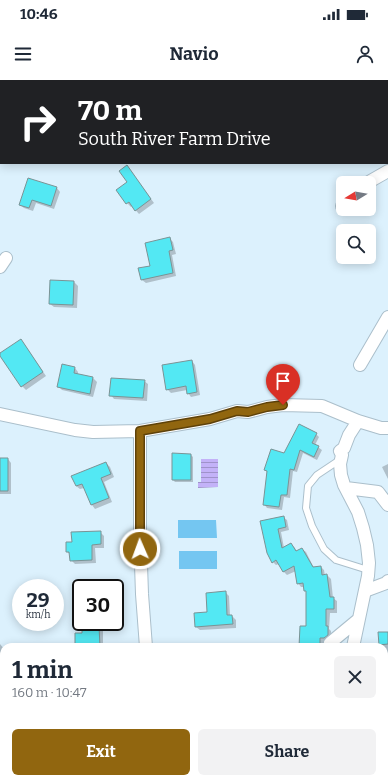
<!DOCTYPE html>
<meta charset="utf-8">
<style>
:root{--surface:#fff;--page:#f2f2f3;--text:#1f2937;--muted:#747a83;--accent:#91660f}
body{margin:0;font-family:Bitter,serif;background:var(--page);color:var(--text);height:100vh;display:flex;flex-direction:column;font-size:15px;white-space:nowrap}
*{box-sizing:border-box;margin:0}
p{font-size:13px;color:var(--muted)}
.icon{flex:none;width:22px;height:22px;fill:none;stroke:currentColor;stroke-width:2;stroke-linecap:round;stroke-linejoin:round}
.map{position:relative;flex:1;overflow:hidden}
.drawer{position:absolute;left:0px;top:563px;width:388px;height:140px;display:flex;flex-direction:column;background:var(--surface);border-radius:12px 12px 0 0;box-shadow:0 2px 10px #0003}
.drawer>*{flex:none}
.hud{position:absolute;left:0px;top:0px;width:388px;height:84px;box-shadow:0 2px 10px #0003;background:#202124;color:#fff;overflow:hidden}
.needle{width:26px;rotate:259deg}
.tools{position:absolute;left:336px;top:96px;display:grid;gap:8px}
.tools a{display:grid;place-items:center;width:40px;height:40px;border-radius:6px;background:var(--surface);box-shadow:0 2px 10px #0003;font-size:20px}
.speed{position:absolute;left:12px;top:499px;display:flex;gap:8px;font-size:20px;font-weight:700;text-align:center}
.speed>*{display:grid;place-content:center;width:52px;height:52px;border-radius:50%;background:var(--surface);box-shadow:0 2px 10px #0003;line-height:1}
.speed small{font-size:10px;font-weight:400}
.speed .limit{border:2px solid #111;border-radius:6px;background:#fff;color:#111}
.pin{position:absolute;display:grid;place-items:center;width:34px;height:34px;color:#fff;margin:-41px -17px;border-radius:50% 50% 50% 0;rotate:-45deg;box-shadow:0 0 4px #0007}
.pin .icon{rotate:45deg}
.me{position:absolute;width:44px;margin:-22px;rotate:358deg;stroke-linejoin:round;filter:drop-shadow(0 0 3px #0008)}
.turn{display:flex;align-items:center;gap:14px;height:84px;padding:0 12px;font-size:18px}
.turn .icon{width:52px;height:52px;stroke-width:2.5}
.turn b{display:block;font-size:28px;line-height:34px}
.round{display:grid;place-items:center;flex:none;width:42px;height:42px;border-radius:6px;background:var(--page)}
.overview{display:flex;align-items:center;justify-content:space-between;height:68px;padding:0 12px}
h1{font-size:24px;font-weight:700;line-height:30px}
.button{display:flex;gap:8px;margin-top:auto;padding:8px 12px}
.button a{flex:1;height:46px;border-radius:6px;background:var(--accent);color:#fff;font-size:16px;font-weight:700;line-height:46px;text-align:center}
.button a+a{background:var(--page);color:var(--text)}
.status{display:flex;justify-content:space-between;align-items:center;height:28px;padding:0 20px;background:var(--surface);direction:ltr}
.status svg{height:11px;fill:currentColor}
header{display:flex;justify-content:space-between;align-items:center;height:52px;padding:0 12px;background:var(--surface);font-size:18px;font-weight:700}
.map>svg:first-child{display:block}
.garden{fill:#74c6f1}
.water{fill:url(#water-rules)}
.shadow{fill:#0003}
.building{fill:#53e8f3;stroke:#7b9395}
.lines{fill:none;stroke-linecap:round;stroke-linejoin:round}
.service-casing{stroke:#abbfcb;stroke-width:8}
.minor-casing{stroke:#abbfcb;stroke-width:14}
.service{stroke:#fff;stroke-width:6}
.minor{stroke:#fff;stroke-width:12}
.route-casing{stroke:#5e420a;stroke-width:10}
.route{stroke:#91660f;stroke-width:7}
</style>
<div class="status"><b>10:46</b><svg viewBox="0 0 49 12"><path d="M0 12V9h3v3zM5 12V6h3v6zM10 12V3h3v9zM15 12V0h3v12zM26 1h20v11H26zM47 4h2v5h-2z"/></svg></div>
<header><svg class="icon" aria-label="menu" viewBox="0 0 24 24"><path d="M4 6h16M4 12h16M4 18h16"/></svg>Navio<svg class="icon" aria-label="person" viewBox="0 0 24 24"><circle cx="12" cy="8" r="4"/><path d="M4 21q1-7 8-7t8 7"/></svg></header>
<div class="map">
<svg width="388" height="703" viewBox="0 0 388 703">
<defs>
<pattern id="water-rules" width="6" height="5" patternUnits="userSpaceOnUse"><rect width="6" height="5" fill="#c3b2f8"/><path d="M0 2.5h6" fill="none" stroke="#9f92ca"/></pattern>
</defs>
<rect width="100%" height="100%" fill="#dcf1fd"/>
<!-- garden -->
<path class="garden" d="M178 440H216L217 458H178Z
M179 471H217V489H179Z"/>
<!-- water -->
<path class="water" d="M201 379H218V407L198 408V402H201Z"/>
<!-- shadow -->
<path class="shadow" d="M7 0H35V1H7Z
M58 0H91L92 1H58Z
M130 90 154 123 139 134 132 126 131 127 127 123 117 110 128 102Z
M57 108 60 112 54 129 36 123 33 131 24 128 20 125Z
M169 158 173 162 176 174 172 175 176 196 146 203 142 200Z
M51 201 74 202 78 206 77 228 54 227 50 224Z
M24 264 46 296 26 310 22 306 0 274Z
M192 281 195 285 200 315 191 317 188 313 187 310 171 313 167 309Z
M75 288 78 292V295L93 298 97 302 93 317 62 310 58 306Z
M144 301 148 304 147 321 114 319 111 315Z
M316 354 319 357 315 365 322 370 317 380 303 373 297 392 293 391 290 418 284 417 282 430 267 428 264 424 268 392 265 389Z
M191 375 193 377V402H175L173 400Z
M0 379H8L11 383V414H0Z
M106 383 110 387 114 397 104 402 112 422 95 429 92 425 84 408 80 409 76 406Z
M388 384V399L382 387Z
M283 437 287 440 289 450 281 452 284 468 291 464 295 468 297 472 302 469 306 472 314 488 321 487 324 490 325 496 327 495 331 499 333 518 337 521V533H330L329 549 331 551V559L328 562H323V567H300L307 547V512L305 510V507H301L298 503 296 491 287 495 284 492 279 484 276 485 273 482 261 442Z
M100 452 104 456V468H95L96 483 75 484 71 480V475L67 472 73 463Z
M80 504H96L99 508H81V537L80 535Z
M225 512 229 516 230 536H232L236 540V548L200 550 196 547Z
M83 542H99L100 547 103 550V567H76L83 554Z
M379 553H388V615L385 612 384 606V567H380Z
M193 563H224L228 567H193Z
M0 564 4 569V590L0 593Z
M4 608V659L2 660 0 659V632L3 630 0 625V611Z
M0 674 4 678V699H11L7 703 2 697 0 699Z
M204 699H229V703H204Z
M352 699H375L376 703H353Z"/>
<!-- building -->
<path class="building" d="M127 85 151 119 135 131 129 122 126 124 116 110 127 102 119 91Z
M28 98 57 107 51 126 32 120 29 128 19 125Z
M170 157 173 170 169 171 173 193 141 200 138 188 150 186 145 163Z
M50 200 74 201 73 225 49 224Z
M21 259 43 292 21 307 0 276V273Z
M192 280 197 312 187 314 186 306 166 310 162 285Z
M62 284 75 287 74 293 93 297 90 314 57 307Z
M111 298 145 300 143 318 109 316Z
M299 344 317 353 312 363 319 366 314 377 300 370 294 390 290 389 287 415H281L279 427 263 425 267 391 264 390 271 369 284 373Z
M172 373 191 374V400H172Z
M0 378H8V411H0Z
M106 382 111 394 101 398 109 418 91 425 82 404 76 406 71 396Z
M284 436 286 447 278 449 282 468 291 463 296 471 302 468 313 487 321 486 322 495 327 494 330 517H334V529H326V546H328V555L324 558H320V567H299L300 546H306V511H304L303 503 297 504 294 486 283 492 276 480 272 483 267 473 260 441Z
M101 451V464L92 465V480L70 481 69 472H66V462H72L71 452Z
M226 511 227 535H232L233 544 195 547 194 533 207 532 206 513Z
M82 546H99L100 567H75V553H82Z
M378 552H388V564L379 565Z"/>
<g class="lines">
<defs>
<path id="service" d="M341 379 317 395 308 406 306 428 312 446 324 469 336 480 368 490"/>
<path id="minor" d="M367 103 388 91
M342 126H343
M0 187 6 178
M360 285 388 237
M0 334 75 350 93 352 140 351 210 339 237 331 248 332 267 327 283 325 322 326 358 341 381 348H388
M140 351V454L142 514 146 567
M346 408 378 412 388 425
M365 511 386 503 388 501
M330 567V563L359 539
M353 567 368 496 369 483 367 465 363 448 358 432 344 405 341 395 340 384 342 375 340 371 344 368 349 355 358 341
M384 656 388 666
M150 703 151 699"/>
</defs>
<!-- service casing -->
<use href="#service" class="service-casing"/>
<!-- minor casing -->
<use href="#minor" class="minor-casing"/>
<!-- service -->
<use href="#service" class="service"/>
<!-- minor -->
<use href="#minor" class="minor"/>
</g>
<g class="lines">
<defs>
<path id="route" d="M140 469V351L210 339 237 331 248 332 267 327 283 325"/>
</defs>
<!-- route casing -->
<use href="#route" class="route-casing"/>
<!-- route -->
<use href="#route" class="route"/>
</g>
</svg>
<div class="tools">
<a><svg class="needle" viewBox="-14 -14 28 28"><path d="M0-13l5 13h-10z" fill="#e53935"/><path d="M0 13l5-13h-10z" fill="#747a83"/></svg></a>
<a><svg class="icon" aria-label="search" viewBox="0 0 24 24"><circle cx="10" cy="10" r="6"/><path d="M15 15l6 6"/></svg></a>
</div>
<div class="speed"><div>29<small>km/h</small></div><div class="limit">30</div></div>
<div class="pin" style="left:283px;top:325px;background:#d93025"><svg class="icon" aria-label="arrive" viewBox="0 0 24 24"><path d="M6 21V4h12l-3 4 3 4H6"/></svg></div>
<svg class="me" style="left:140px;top:469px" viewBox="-20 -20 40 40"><circle r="17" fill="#91660f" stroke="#fff" stroke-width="3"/><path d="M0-11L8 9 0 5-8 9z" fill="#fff"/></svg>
<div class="hud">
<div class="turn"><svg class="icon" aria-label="right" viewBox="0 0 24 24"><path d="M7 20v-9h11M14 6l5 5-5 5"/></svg><div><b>70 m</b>South River Farm Drive</div></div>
</div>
<section class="drawer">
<div class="overview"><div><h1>1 min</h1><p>160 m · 10:47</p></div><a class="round"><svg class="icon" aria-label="close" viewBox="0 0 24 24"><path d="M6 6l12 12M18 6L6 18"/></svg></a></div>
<div class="button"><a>Exit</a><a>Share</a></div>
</section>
</div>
